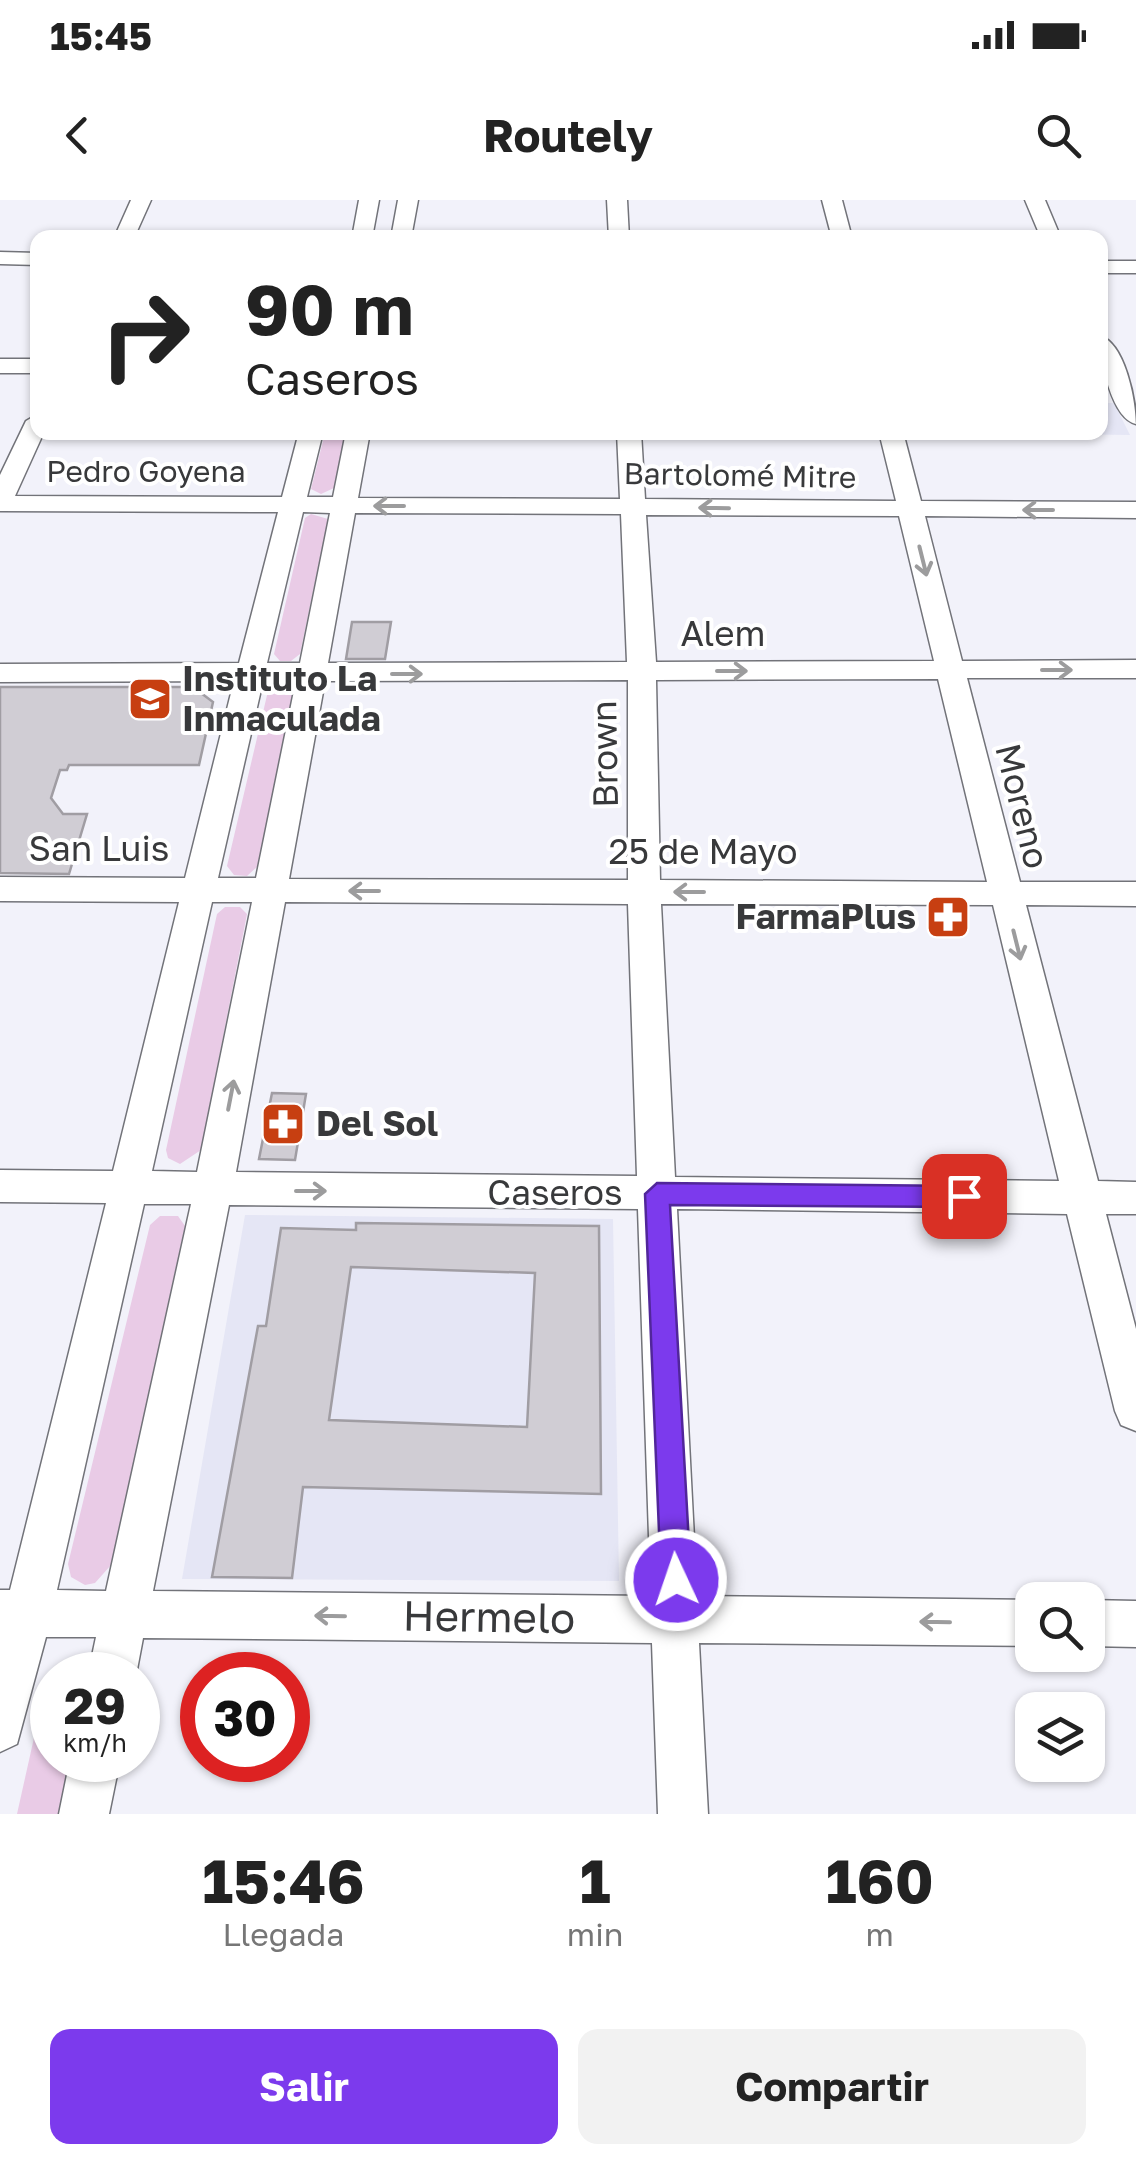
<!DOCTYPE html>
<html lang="es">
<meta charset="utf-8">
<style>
:root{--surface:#fff;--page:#f2f2f2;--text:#222;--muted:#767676;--accent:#7c3aed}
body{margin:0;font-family:"Golos Text",sans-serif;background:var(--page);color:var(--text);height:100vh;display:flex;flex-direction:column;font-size:38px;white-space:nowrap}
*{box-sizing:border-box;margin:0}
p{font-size:32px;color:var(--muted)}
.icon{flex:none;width:55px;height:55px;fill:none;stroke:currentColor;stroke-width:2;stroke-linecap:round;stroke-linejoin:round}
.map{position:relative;height:1614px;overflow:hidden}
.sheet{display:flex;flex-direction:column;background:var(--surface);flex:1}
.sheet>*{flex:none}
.hud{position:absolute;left:30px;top:30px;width:1078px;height:210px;border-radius:20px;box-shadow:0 2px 8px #0004;background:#fff;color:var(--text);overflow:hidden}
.buttons{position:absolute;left:1015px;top:1382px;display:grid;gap:20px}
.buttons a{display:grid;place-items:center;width:90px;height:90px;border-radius:20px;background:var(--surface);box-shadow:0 2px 8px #0004;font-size:50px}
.speed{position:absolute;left:30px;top:1452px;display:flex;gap:20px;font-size:50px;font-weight:700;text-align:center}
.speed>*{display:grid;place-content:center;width:130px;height:130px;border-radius:50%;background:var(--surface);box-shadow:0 2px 8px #0004;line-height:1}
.speed small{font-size:25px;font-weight:400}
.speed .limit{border:15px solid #d22;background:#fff;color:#111}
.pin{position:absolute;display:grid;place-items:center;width:85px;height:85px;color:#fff;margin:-42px;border-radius:20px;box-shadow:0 5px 15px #0006}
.me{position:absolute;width:110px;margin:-55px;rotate:357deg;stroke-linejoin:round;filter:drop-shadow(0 0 8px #0008)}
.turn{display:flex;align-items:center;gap:35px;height:210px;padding:0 50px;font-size:45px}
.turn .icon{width:130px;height:130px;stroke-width:2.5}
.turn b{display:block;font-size:70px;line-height:85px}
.eta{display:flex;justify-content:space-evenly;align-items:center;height:170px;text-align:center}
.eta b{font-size:60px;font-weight:700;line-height:70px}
.primary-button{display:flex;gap:20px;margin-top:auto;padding:20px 50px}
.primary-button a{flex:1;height:115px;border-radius:20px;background:var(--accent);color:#fff;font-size:40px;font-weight:700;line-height:115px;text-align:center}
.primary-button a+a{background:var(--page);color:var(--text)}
.status{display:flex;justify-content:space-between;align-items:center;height:70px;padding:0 50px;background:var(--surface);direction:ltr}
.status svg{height:28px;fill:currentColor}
header{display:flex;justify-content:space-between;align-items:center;height:130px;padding:0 50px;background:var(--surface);font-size:45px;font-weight:700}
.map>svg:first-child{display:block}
.built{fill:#e5e6f5}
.green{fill:#e9cbe6}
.building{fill:#d0cdd4;stroke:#a09da3;stroke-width:2.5;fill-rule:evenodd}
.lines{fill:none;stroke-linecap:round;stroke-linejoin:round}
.minor-casing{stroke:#727379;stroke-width:3}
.minor{fill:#fff;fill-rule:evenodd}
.oneway{stroke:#9c9c9d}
.route{fill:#7c3aed;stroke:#51269a;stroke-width:2.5}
.labels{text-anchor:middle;stroke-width:8;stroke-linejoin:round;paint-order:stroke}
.far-street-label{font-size:30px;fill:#38393b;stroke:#fff}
.street-label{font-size:35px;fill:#38393b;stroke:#fff}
.poi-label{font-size:35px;font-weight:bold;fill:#38393b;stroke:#fff;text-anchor:start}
.near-street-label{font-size:42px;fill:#38393b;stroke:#fff}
</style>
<div class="status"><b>15:45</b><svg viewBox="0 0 49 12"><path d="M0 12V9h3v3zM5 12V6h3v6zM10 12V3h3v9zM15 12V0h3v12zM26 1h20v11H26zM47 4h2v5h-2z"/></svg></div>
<header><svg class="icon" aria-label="back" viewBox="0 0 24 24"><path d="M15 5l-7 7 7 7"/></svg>Routely<svg class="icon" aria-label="search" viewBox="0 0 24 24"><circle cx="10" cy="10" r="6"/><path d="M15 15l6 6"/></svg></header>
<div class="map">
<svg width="1136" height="1614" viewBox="0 0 1136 1614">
<rect width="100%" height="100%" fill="#f2f2fa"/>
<!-- built -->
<path class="built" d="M1100 203H1114L1130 235 979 233 1100 232Z
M245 1015 613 1019 619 1381 182 1379Z"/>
<!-- green -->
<path class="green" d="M325 233H347L334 288 321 294 311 289Z
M311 314 328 319 300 454 291 461H280L274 454 305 318Z
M275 486H288L294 491 258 666 247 676 234 675 227 666 268 491Z
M225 707H240L247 714 201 950 180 964 168 958 166 950 217 714Z
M160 1016H178L185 1026 111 1365 95 1383 85 1385 71 1377 68 1364 150 1025Z
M52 1475V1560H74L63 1614H17L46 1484Z"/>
<!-- building -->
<path class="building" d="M352 422H391L385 459H346Z
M0 487H193L213 502 199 565H69L67 570H60L51 598 63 614H87L69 674 0 673Z
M272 893 306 894 295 960 259 959Z
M356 1023 599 1026 601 1294 303 1287 292 1378 212 1377 258 1126H266L281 1028 356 1030ZM351 1067 535 1073 527 1227 329 1220Z"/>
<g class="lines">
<defs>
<path id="minor" d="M131 0H151L134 38H114Z
M359 0H379L372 38H352Z
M398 0H418L411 38H391Z
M607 0H627L629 38H609Z
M822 0H842L852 38H832Z
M1025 0H1045L1061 38H1041Z
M0 52 38 53V65L0 64Z
M1100 61H1136V73H1100Z
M1100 136C1125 143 1136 201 1136 224 1111 218 1100 159 1100 136Z
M0 159H38V173H0Z
M38 214V232H44L15 296 282 297 299 232H323L307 297H333L346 232H370L358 298 620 299 617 232H641L645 299 896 301 879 232H903L921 301 1136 302V318L925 316 962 461 1136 460V478H967L1020 682H1136V706L1026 705 1098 981 1136 982V1014H1106L1136 1129V1231L1121 1225 1115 1211 1067 1014 677 1009 697 1396 1032 1400V1446L699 1443 708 1614H658L652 1443 143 1438 136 1475H88L96 1437H46L17 1544 0 1552V1390H10L106 1003 0 1002V970L113 971 179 702 0 701V677L185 678 234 481 0 482V464L239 463 278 312 0 311V275L26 221ZM303 312 330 313 300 463H267ZM355 313 621 314 627 462 328 463ZM646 315 899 316 934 461 656 462ZM938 479 987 682 660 680 656 480ZM628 480V680L289 679 325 481ZM263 481H296L256 678H218ZM212 702H252L197 972 152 971ZM285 702 628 704 637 976 236 972ZM661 704 993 705 1059 981 675 977ZM144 1004H191L106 1391 57 1390ZM229 1005 638 1009 651 1396 153 1391Z
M1088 1400 1136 1401V1447L1088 1446Z
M70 1560H120L109 1614H59Z"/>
</defs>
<!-- minor casing -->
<use href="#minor" class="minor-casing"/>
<!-- minor -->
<use href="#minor" class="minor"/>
</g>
<!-- one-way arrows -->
<defs><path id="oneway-shaft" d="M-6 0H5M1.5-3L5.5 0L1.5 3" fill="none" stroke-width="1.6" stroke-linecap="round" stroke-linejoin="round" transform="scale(2.5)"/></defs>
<g class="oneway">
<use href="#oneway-shaft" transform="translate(389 306) rotate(-180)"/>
<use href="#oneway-shaft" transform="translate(714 308) rotate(-179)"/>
<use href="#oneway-shaft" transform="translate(1038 310) rotate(180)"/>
<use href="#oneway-shaft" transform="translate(923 361) rotate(76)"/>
<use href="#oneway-shaft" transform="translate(1057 470)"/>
<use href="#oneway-shaft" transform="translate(732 471)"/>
<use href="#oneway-shaft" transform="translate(407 474)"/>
<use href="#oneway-shaft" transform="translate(364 691) rotate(-180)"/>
<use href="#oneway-shaft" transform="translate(689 692) rotate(-180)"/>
<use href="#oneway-shaft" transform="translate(1017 745) rotate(76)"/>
<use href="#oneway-shaft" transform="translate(231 895) rotate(-79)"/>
<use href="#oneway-shaft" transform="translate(311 991)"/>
<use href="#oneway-shaft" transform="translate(330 1416) rotate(-179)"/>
<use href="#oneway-shaft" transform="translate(935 1422) rotate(-179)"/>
</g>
<!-- route -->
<path class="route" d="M657 983 964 986 977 996 964 1007 670 1005 691 1380 687 1391 676 1395 665 1391 661 1380 645 994Z"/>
<!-- icons -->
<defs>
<symbol id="school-square" viewBox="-11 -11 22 22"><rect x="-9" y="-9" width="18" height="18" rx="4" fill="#c73f11" stroke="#fff"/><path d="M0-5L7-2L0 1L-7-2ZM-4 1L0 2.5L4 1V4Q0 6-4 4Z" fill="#fff"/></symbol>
<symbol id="pharmacy-square" viewBox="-11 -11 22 22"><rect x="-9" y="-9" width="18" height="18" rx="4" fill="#c73f11" stroke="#fff"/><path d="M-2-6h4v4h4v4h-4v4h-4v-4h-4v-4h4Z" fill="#fff"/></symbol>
</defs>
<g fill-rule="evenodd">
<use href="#school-square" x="125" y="474" width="50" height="50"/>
<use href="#pharmacy-square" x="923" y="692" width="50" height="50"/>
<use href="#pharmacy-square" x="258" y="899" width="50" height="50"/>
</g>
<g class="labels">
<!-- far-street labels -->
<g class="far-street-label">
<text x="146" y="282">Pedro Goyena</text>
<text transform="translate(740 276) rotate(1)" y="10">Bartolomé Mitre</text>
</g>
<!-- street labels -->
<g class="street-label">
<text x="723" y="446">Alem</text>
<text transform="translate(605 554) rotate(-91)" y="12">Brown</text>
<text transform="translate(1022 606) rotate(76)" y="12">Moreno</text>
<text x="99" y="661">San Luis</text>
<text x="703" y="664">25 de Mayo</text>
<text x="555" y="1005">Caseros</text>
</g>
<!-- poi labels -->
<g class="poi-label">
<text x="182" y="491">Instituto La<tspan x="182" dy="40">Inmaculada</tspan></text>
<text x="916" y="729" text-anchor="end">FarmaPlus</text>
<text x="316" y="936">Del Sol</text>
</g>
<!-- near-street labels -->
<g class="near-street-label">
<text transform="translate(489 1417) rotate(1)" y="15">Hermelo</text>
</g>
</g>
</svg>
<div class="buttons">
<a><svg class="icon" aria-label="search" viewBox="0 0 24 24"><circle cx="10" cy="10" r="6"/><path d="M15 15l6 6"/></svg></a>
<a><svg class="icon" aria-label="layers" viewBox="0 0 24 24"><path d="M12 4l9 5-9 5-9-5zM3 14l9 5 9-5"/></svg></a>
</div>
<div class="speed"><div>29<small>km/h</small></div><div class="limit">30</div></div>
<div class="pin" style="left:964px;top:996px;background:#d93025"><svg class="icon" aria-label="arrive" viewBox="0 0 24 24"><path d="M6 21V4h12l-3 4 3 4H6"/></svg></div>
<svg class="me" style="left:676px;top:1380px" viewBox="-20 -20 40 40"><circle r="17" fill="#7c3aed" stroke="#fff" stroke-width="3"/><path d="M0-11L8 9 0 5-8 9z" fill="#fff"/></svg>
<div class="hud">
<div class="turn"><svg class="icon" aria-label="right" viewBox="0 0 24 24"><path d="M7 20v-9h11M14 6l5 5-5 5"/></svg><div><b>90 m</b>Caseros</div></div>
</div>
</div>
<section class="sheet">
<div class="eta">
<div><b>15:46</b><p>Llegada</p></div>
<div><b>1</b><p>min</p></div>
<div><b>160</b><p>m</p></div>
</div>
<div class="primary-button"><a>Salir</a><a>Compartir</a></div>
</section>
